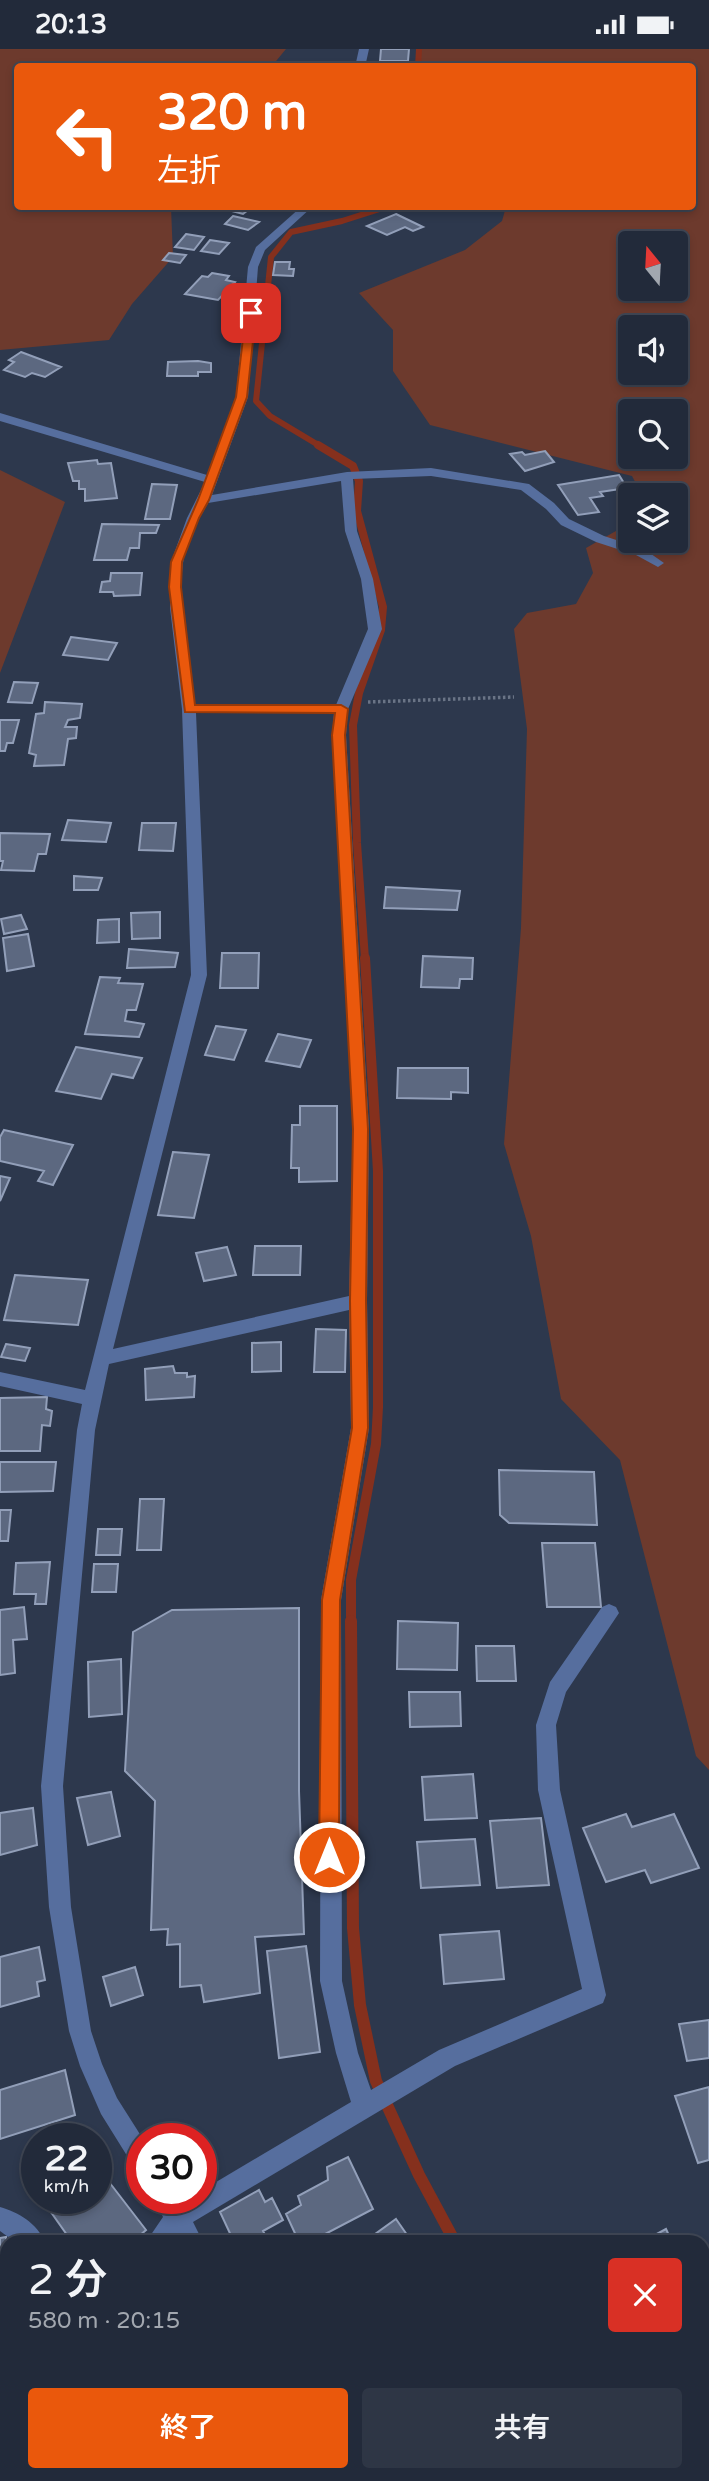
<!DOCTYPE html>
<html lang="ja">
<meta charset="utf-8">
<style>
:root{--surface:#222a3a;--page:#2e3645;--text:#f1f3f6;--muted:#a2a7af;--line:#3f4654;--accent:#ea580c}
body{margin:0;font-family:"Varela Round","Noto Sans JP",sans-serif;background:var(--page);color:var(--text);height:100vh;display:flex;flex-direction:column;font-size:26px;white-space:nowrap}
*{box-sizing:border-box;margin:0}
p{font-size:23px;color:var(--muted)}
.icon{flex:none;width:38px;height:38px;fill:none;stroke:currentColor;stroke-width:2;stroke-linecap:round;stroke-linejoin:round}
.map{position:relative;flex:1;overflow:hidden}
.panel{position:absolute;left:0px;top:2186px;width:710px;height:247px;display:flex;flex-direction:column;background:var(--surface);border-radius:21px 21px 0 0;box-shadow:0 4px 10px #0003,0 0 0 2px var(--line)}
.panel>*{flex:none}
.banner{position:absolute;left:14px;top:14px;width:682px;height:147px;border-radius:7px;box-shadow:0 4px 10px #0003,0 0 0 2px var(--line);background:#ea580c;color:#fff;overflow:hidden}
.needle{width:46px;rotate:342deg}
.fabs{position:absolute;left:618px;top:182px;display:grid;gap:14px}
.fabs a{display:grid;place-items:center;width:70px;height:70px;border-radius:7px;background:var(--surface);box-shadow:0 4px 10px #0003,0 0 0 2px var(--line);font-size:35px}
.speed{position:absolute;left:21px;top:2074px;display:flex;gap:14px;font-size:35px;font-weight:700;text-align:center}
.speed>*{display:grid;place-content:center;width:91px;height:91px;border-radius:50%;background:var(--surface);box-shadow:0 4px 10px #0003,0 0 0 2px var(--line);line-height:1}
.speed small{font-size:18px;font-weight:400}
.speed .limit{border:10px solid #d22;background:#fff;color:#111}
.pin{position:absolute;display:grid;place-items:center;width:60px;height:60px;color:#fff;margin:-30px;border-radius:14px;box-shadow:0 4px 10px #0006}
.me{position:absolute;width:77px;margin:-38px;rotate:0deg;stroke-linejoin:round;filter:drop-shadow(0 0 5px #0008)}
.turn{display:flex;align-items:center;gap:24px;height:147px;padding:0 28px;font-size:32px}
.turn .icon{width:91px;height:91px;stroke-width:2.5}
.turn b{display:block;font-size:49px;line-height:60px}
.round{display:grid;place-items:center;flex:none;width:74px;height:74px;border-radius:7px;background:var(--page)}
.headline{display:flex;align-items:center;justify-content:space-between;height:119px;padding:0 28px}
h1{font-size:42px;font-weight:600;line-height:52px}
.action{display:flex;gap:14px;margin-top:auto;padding:14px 28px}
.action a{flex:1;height:80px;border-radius:7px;background:var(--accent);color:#fff;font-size:28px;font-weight:600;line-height:80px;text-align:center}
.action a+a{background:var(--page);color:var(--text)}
.status{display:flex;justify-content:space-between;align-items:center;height:49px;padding:0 35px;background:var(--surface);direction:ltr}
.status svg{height:19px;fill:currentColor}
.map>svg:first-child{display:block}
.green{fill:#6d3a2d;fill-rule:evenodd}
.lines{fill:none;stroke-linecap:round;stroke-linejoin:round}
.stream-far3{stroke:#85301d;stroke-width:6}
.stream-far2{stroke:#85301d;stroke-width:8}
.stream-far1{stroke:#85301d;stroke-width:10}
.stream{stroke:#85301d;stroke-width:12}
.building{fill:#5c6880;stroke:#929fb9;stroke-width:2}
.path{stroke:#6a7486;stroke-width:3.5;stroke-dasharray:2.5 2.5;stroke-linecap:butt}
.street{fill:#566e9e;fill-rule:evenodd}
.route{fill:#ea580c;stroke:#983908;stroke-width:2}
</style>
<div class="status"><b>20:13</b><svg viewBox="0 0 49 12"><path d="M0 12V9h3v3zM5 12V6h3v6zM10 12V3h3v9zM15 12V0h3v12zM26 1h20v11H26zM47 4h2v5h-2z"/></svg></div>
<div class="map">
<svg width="709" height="2432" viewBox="0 0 709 2432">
<rect width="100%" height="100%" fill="#2d384d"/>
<!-- green -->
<path class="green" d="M0 0H286L272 17 18 18V158H171L173 208 132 255 109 291 0 301Z
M419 0H709V1721L696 1707 620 1411 561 1350 531 1187 504 1095 521 879 527 680 514 580 527 564 576 555 593 524 586 499 630 474V492H676V446H642L632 427 430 376 393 322V281L359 244 465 201 502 172 506 158H693V18L418 17ZM630 194H676V240H630ZM630 278H676V324H630ZM630 362H676V408H630Z
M0 421 65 453 0 624Z"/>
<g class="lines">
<!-- stream-far3 -->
<path class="stream-far3" d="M418 18 419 0
M320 397 270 367 256 352 271 208 291 183 342 172 386 158"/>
<!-- stream-far2 -->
<path class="stream-far2" d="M318 396 353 417 359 432 357 462 383 558 381 581 359 644 353 676 357 794 365 910"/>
<!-- stream-far1 -->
<path class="stream-far1" d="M351 1574V1531L376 1395 378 1358V1122L365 909"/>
<!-- stream -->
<path class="stream" d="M351 1572 353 1879 360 1956 376 2032 419 2126 455 2193
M581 2426 585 2432"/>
</g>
<!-- building -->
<path class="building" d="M381 0H409L408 12H380Z
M222 158H252L243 165 220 159Z
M396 165 423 178 413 182 405 178 387 186 367 177Z
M233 167 259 173 248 181 225 175Z
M186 185 204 188 194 201 175 198Z
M210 191 229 194 219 205 201 202Z
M169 204 186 206 180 214 163 211Z
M275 213H290L289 220H294L293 227 273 226Z
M212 224 229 227 226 231 235 233 218 251 185 245 202 227 208 228Z
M21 303 61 318 45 328 32 324 25 328 4 321 14 313 9 311Z
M198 312 211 314V323H198V327H167L168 313Z
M545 402 554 413 525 422 510 405 522 403 525 406Z
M97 411 98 415 111 414 117 449 85 452V440H79V432H73L68 414Z
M619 426 627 439 600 443 603 447 590 449 599 463 578 466 558 436Z
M152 435 177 436 170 470H145Z
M102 475 159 476 156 484H140L139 499H130L127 511H94Z
M111 524H142L140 546 114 547 113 543H100L102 533 110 532Z
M71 588 117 594 108 611 63 606Z
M14 633 38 634 32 654 8 653Z
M45 653 82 655 80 669 68 671 65 678H77L76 689 68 690 64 716 34 717 36 706 29 704 36 665 44 664Z
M0 671H19L13 694H7L5 702H0Z
M68 771 111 774 106 793 62 791Z
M142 774H176L173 802 139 801Z
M0 784 50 785 46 805H38L34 822 1 821 3 812H0Z
M74 827 102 829 98 841H74Z
M386 838 460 842 457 861 384 859Z
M160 863V889L132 890 131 864Z
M21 866 27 880 4 885 1 870Z
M119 870V893L97 894 98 871Z
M28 885 34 917 7 922 3 889Z
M129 900 178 904 175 918 127 919Z
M222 904H259L258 939H220Z
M423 907 473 909 472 930H460L459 939 421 938Z
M100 928 120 929 118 934 143 935 136 961H127L125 972 144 975 139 988 85 985Z
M216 977 246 981 234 1011 205 1006Z
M278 985 311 991 300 1018 266 1012Z
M76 998 142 1009 133 1029 112 1025 101 1050 56 1042Z
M398 1019H468V1044L451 1043V1050L397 1049Z
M300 1057H337V1132L299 1133V1119H291L292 1076H300Z
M4 1081 73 1096 53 1136 38 1132 44 1122 0 1112V1088Z
M173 1103 209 1106 194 1169 158 1166Z
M0 1127 10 1129 0 1152Z
M255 1197H301L300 1226H253Z
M227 1198 236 1226 204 1232 196 1204Z
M15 1226 88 1231 78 1276 4 1271Z
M316 1280 346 1281 345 1323H314Z
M281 1293V1322L252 1323V1294Z
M6 1295 30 1299 25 1312 1 1308Z
M173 1317 175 1324H187V1328L195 1327 194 1348 146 1351 145 1320Z
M47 1348 46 1360 52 1362 50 1377 42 1376 40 1402H0V1349Z
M0 1413H56L53 1442 0 1443Z
M499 1421 594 1423 597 1476 509 1474 500 1466Z
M140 1450H164L161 1501H137Z
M0 1461H11L8 1492H0Z
M98 1480H122L120 1506H96Z
M542 1494H595L601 1558H547Z
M50 1513 46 1555H35L36 1545H14L16 1514Z
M94 1515H118L116 1543H92Z
M24 1558 27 1590 13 1591 15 1624 0 1626V1561Z
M299 1559V1742L304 1885 255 1888 260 1944 204 1953 201 1936 180 1938V1895L167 1896 168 1880 151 1881 155 1752 125 1722 133 1583 172 1561Z
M398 1572 458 1574 457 1621 397 1620Z
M476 1597H514L516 1632H477Z
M121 1610 122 1665 89 1668 88 1613Z
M409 1643H460L461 1677 410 1678Z
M473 1725 477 1769 425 1771 422 1728Z
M111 1743 120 1787 88 1796 77 1749Z
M33 1759 37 1796 0 1806V1764Z
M626 1765 632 1778 674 1765 699 1819 651 1834 645 1821 606 1833 583 1779Z
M541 1769 549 1836 497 1839 490 1772Z
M475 1790 480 1836 421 1839 417 1793Z
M499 1882 504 1930 444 1935 440 1886Z
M306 1897 320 2003 279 2009 267 1902Z
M39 1898 45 1931 37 1933 39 1947 0 1958V1908Z
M135 1918 143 1946 111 1957 103 1928Z
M709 1971V2009L687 2012 679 1975Z
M65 2021 75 2066 0 2090V2041Z
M709 2038V2111L698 2114 675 2047Z
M348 2108 373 2160 310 2193H299L286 2165 301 2156 298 2147 328 2131 327 2118Z
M96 2116 146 2181 132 2193H72L41 2149H96Z
M259 2141 265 2153 272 2149 283 2171 263 2182 269 2193H234L220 2163Z
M396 2170 412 2193H364Z
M666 2180 672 2193H642Z
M6 2188 7 2235 0 2236V2189Z
M709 2396V2432H656L653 2426H704V2399Z
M7 2412V2432H0V2413Z
M20 2426H73V2432H20Z
M468 2426H508L498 2432H471Z"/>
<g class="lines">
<!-- path -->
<path class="path" d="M368 653 514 648"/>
<!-- street -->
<path class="street" d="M359 0H369L365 18H355Z
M301 158H312L265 201 258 218 248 348 212 446 347 423 431 419 529 435 554 454 569 470 604 487 644 500 664 514 658 518 636 506 596 493 561 476 546 460 521 441 431 427 353 430 357 482 373 530 382 580 348 660 346 686 369 1080 367 1252 369 1379 341 1551 342 1932 358 2004 371 2041 439 2001 582 1940 538 1741 536 1676 550 1633 602 1558 609 1555 616 1558 619 1564 566 1643 556 1676 560 1741 606 1946 603 1954 455 2017 193 2173 203 2193H177L176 2190 174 2193H146L163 2168 154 2149H179L182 2153 189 2149H201V2142L351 2053 336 2004 320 1932 321 1551 351 1379 349 1261 109 1315 95 1381 63 1737 71 1858 91 1982 102 2015 117 2049 143 2090 142 2122 134 2118 101 2065 80 2017 69 1982 49 1858 41 1737 77 1381 82 1355 0 1337V1323L85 1341 191 926 182 660 170 559 171 513 187 469 205 433 0 372V364L207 426 236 348 248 218 256 198ZM341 432 345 482 361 530 368 580 336 656H195C190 611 177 560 183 514 186 494 198 471 208 454ZM196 664H334L332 686 353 1080 349 1247 113 1300 207 926Z
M0 2158C18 2163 37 2174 45 2193H15L0 2182Z
M7 2362V2388L0 2389V2363Z
M303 2426H330L333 2432H306Z"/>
</g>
<!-- route -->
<path class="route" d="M251 261 256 264 247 348 209 451 199 469 182 513 181 538 195 656H341L348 660 345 686 368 1080 366 1252 368 1379 340 1551 339 1808 336 1815 329 1818 322 1815 319 1808 322 1551 352 1379 350 1252 353 1080 332 686 335 664 185 663 169 538 171 513 198 451 236 348 246 264Z"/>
</svg>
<div class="fabs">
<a><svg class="needle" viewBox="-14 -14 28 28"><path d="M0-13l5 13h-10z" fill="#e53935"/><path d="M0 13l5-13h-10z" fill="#a2a7af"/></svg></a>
<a><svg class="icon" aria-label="sound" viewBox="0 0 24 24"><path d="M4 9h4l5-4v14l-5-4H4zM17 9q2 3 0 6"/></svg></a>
<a><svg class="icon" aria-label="search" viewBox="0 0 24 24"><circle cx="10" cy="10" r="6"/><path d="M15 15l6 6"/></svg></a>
<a><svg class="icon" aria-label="layers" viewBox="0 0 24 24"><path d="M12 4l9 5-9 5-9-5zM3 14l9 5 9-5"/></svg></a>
</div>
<div class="speed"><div>22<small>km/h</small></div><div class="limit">30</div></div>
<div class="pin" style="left:251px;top:264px;background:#d93025"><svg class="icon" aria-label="arrive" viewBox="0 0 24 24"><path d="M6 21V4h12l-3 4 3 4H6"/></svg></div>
<svg class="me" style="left:329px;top:1808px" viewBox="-20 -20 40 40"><circle r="17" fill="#ea580c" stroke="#fff" stroke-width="3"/><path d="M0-11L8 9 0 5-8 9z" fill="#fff"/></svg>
<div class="banner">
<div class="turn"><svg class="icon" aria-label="left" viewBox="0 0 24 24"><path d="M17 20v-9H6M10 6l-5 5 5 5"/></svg><div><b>320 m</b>左折</div></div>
</div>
<section class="panel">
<div class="headline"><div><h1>2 分</h1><p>580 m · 20:15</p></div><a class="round" style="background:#d93025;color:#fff"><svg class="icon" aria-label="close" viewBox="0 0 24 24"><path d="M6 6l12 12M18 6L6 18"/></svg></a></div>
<div class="action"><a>終了</a><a>共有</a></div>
</section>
</div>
